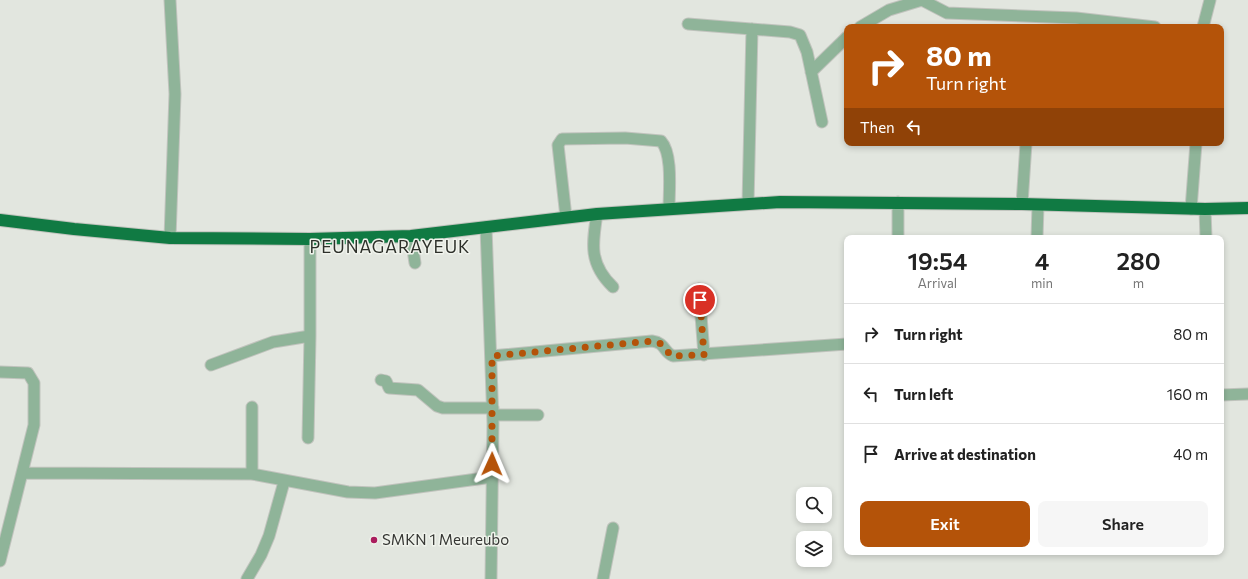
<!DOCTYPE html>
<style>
:root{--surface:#fff;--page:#f6f6f6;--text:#222;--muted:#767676;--line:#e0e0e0;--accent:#b45309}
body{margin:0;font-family:Commissioner,sans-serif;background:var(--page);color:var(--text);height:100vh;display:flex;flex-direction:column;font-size:15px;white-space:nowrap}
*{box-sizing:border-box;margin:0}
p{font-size:13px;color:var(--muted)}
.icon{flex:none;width:22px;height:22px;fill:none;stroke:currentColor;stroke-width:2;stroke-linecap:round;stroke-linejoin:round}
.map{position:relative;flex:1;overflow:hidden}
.drawer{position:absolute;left:844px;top:235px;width:380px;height:320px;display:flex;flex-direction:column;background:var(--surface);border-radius:8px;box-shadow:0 2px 6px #0003}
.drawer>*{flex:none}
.guide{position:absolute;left:844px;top:24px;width:380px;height:122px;border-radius:8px;box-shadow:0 2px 6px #0003;background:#b45309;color:#fff;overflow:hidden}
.tools{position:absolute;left:796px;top:487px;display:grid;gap:8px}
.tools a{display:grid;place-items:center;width:36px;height:36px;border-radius:8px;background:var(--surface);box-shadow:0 2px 6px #0003;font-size:20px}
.pin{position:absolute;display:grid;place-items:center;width:34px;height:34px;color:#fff;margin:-17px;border:2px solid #fff;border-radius:50%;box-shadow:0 1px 4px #0007}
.me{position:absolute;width:44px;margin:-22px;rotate:1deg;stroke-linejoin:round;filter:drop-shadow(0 0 3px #0008)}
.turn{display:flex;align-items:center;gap:14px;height:84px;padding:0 16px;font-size:18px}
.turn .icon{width:52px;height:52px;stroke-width:2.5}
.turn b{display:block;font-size:28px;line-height:34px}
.then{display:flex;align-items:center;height:38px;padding:0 16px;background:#0003;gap:8px;font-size:15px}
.eta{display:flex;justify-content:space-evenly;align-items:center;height:68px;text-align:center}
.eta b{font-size:24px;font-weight:600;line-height:28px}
.button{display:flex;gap:8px;margin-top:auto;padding:8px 16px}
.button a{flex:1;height:46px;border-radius:8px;background:var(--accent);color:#fff;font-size:16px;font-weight:600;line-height:46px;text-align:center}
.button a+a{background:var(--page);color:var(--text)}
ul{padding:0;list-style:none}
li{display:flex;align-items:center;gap:12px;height:60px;padding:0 16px;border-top:1px solid var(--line)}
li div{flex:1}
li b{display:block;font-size:15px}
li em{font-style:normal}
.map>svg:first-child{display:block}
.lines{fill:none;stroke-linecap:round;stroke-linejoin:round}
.minor-casing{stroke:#c0c3bd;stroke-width:13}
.highway-casing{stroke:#c0c3bd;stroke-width:14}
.minor{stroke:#8fb499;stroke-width:11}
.highway{stroke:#107a43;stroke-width:12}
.route{stroke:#b45309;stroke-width:7;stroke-dasharray:0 12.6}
.poi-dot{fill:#aa1d5d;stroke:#f0f3ec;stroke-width:1.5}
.labels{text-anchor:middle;stroke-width:3;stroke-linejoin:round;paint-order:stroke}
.poi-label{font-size:15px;fill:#373835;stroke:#f0f3ec;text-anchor:start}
.quarter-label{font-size:17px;letter-spacing:1px;fill:#2d302a;stroke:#f0f3ec}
</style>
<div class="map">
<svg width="1248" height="579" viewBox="0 0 1248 579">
<rect width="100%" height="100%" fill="#e2e6df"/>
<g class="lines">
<defs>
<path id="minor" d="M688 24 790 32 800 35 807 52 822 122
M860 27 889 10 922 0 947 13 1076 18 1155 27
M1203 27 1210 0
M811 72 847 37
M748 204 752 29
M1022 204 1026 143
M1191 209 1196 143
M1205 209 1206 238
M597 214C592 244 589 264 613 287
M566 217 558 145 562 139 625 138 661 141C673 154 669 191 669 209
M486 227 493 423 491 579
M411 236 415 263
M170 238 175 94 170 0
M898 238V202
M1037 238 1038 205
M699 289 704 355
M491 356 652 341C666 343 663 352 673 356L847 344
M211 365 273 342 310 336
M0 372 28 373 34 383V425L0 561
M381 380 386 381 389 388 418 390 437 406 443 408H493
M1221 395 1248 394
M493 415H538
M308 438 310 336V239
M22 473 252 474 348 492 375 493 492 477
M252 474V407
M247 579 261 555 269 536 284 482
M603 579 613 528"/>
<path id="highway" d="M0 220 74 229 170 238 310 239 411 236 597 214 780 202 1022 204 1205 209 1248 208"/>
</defs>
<!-- minor casing -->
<use href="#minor" class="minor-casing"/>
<!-- highway casing -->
<use href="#highway" class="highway-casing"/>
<!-- minor -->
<use href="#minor" class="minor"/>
<!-- highway -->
<use href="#highway" class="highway"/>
</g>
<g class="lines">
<!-- route -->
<path class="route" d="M492 464V356L652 341 662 344 671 356 704 355 700 300"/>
</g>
<!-- markers -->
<circle class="poi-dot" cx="374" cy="540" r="4"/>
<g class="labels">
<!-- poi labels -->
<g class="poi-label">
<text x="382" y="545">SMKN 1 Meureubo</text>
</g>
<!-- quarter labels -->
<g class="quarter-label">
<text x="390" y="253">PEUNAGARAYEUK</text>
</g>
</g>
</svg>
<div class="tools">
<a><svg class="icon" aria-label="search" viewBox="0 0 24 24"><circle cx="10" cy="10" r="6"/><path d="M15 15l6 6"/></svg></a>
<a><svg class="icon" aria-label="layers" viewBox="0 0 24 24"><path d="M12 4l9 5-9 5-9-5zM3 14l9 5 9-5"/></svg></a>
</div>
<div class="pin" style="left:700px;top:300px;background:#d93025"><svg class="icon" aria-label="arrive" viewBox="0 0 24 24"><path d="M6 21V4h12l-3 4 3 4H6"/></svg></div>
<svg class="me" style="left:492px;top:464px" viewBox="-20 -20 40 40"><path d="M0-17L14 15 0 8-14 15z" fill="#b45309" stroke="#fff" stroke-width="4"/></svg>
<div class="guide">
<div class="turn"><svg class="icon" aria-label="right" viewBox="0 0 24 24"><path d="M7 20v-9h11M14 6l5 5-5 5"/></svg><div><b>80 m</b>Turn right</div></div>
<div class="then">Then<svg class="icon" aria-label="left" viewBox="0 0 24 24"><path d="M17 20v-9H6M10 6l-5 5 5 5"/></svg></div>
</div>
<section class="drawer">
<div class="eta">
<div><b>19:54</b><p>Arrival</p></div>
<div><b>4</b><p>min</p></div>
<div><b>280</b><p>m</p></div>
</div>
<ul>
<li><svg class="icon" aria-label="right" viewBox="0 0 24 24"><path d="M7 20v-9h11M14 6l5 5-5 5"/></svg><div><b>Turn right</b></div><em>80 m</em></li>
<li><svg class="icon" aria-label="left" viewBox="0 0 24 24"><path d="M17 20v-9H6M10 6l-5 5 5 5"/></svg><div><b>Turn left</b></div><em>160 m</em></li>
<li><svg class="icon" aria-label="arrive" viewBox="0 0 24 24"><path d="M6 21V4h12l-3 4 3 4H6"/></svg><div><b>Arrive at destination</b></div><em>40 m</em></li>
</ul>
<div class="button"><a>Exit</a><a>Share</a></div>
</section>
</div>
